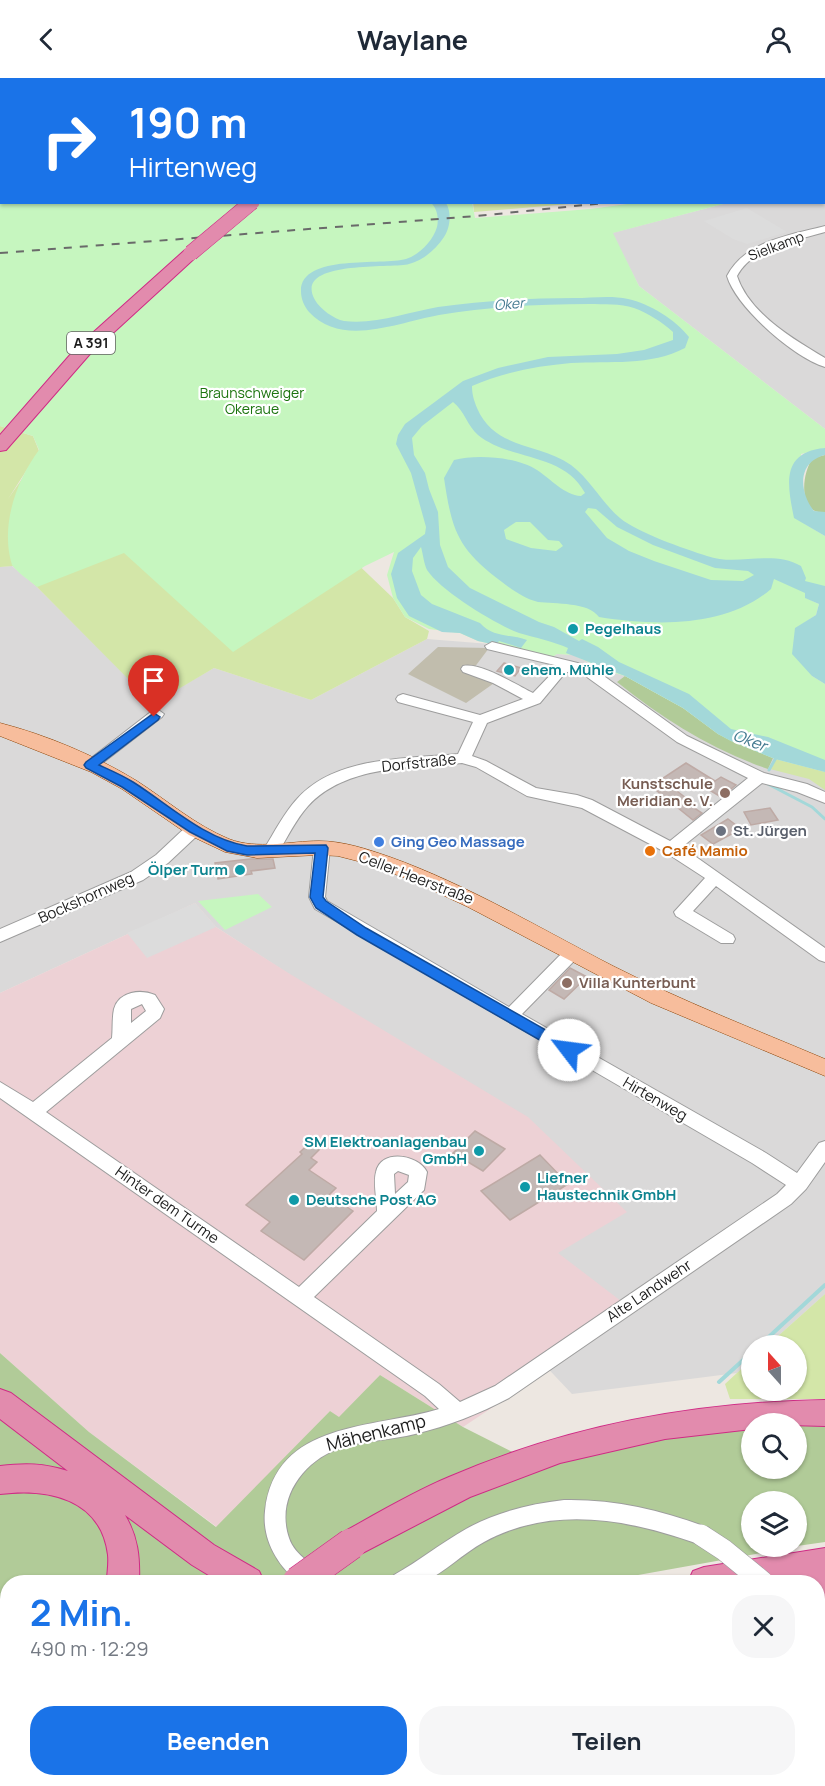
<!DOCTYPE html>
<html lang="de">
<meta charset="utf-8">
<style>
:root{--surface:#fff;--page:#f6f6f7;--text:#1f2937;--muted:#747a83;--accent:#1a73e8}
body{margin:0;font-family:Manrope,sans-serif;background:var(--page);color:var(--text);height:100vh;display:flex;flex-direction:column;font-size:22px;white-space:nowrap}
*{box-sizing:border-box;margin:0}
p{font-size:20px;color:var(--muted)}
.icon{flex:none;width:33px;height:33px;fill:none;stroke:currentColor;stroke-width:2;stroke-linecap:round;stroke-linejoin:round}
.map{position:relative;flex:1;overflow:hidden}
.details{position:absolute;left:0px;top:1497px;width:825px;height:212px;display:flex;flex-direction:column;background:var(--surface);border-radius:24px 24px 0 0;box-shadow:0 2px 4px #0004}
.details>*{flex:none}
.guide{position:absolute;left:0px;top:0px;width:825px;height:126px;box-shadow:0 2px 4px #0004;background:#1a73e8;color:#fff;overflow:hidden}
.needle{width:39px;rotate:339deg}
.fabs{position:absolute;left:741px;top:1257px;display:grid;gap:12px}
.fabs a{display:grid;place-items:center;width:66px;height:66px;border-radius:50%;background:var(--surface);box-shadow:0 2px 4px #0004;font-size:30px}
.pin{position:absolute;display:grid;place-items:center;width:51px;height:51px;color:#fff;margin:-62px -26px;border-radius:50% 50% 50% 0;rotate:-45deg;box-shadow:0 0 6px #0007}
.pin .icon{rotate:45deg}
.me{position:absolute;width:66px;margin:-33px;rotate:300deg;stroke-linejoin:round;filter:drop-shadow(0 0 4px #0008)}
.turn{display:flex;align-items:center;gap:21px;height:126px;padding:0 30px;font-size:27px}
.turn .icon{width:78px;height:78px;stroke-width:2.5}
.turn b{display:block;font-size:42px;line-height:51px}
.round{display:grid;place-items:center;flex:none;width:63px;height:63px;border-radius:24px;background:var(--page)}
.headline{display:flex;align-items:center;justify-content:space-between;height:102px;padding:0 30px}
h1{font-size:36px;font-weight:700;line-height:45px;color:var(--accent)}
.cta{display:flex;gap:12px;margin-top:auto;padding:12px 30px}
.cta a{flex:1;height:69px;border-radius:24px;background:var(--accent);color:#fff;font-size:24px;font-weight:700;line-height:69px;text-align:center}
.cta a+a{background:var(--page);color:var(--text)}
header{display:flex;justify-content:space-between;align-items:center;height:78px;padding:0 30px;background:var(--surface);font-size:27px;font-weight:700}
.map>svg:first-child{display:block}
.residential{fill:#dad9d9}
.commercial{fill:#edd1d5}
.industrial{fill:#e5d4e6}
.construction{fill:#c1bdad}
.grass{fill:#d3e6a8}
.forest{fill:#b1cb98}
.park{fill:#c6f6bf}
.pitch{fill:#82d9a5}
.parking{fill:#dcdcdc}
.water{fill:#a3d8d9;fill-rule:evenodd}
.lines{fill:none;stroke-linecap:round;stroke-linejoin:round}
.stream-far1{stroke:#a3d8d9;stroke-width:3}
.stream{stroke:#a3d8d9;stroke-width:4}
.building{fill:#c4b8b5;stroke:#beaaa5;stroke-width:1.5}
.minor-casing{stroke:#9d9d9d;stroke-width:2}
.major-casing{stroke:#8d4406;stroke-width:1}
.highway-casing{stroke:#cf2b85;stroke-width:2}
.minor{fill:#fff;fill-rule:evenodd}
.major{fill:#f7bd9c;fill-rule:evenodd}
.highway{fill:#e28bad;fill-rule:evenodd}
.rail{stroke:#6a6a6a;stroke-width:2;stroke-dasharray:8 8;stroke-linecap:butt}
.minor-bridge-casing{stroke:#9d9d9d;stroke-width:22;stroke-linecap:butt}
.highway-bridge-far1-casing{stroke:#cf2b85;stroke-width:16;stroke-linecap:butt}
.highway-bridge-casing{stroke:#cf2b85;stroke-width:32;stroke-linecap:butt}
.minor-bridge{stroke:#fff;stroke-width:21}
.highway-bridge-far1{stroke:#e28bad;stroke-width:15}
.highway-bridge{stroke:#e28bad;stroke-width:31}
.route{fill:#1a73e8;stroke:#114b97;stroke-width:1.5}
.culture-dot{fill:#0f9aa8;stroke:#fff;stroke-width:2}
.education-dot{fill:#8d6e63;stroke:#fff;stroke-width:2}
.worship-dot{fill:#6b7280;stroke:#fff;stroke-width:2}
.shop-dot{fill:#3f7fe0;stroke:#fff;stroke-width:2}
.food-dot{fill:#e8710a;stroke:#fff;stroke-width:2}
.labels{text-anchor:middle;stroke-width:4.5;stroke-linejoin:round;paint-order:stroke}
.far-street-label{font-size:14px;fill:#1c1c1c;stroke:#fff}
.far-water-label{font-size:14px;font-style:italic;fill:#447a90;stroke:#fff}
.shield{fill:#fff;stroke:#606060;stroke-width:1.5}
.shield-label{font-size:14px;font-weight:bold;fill:#1c1c1c}
.far-park-label{font-size:14px;fill:#1c740f;stroke:#fff}
.culture-label{font-size:15px;font-weight:bold;fill:#0d838f;stroke:#fff;text-anchor:start}
.street-label{font-size:15px;fill:#1c1c1c;stroke:#fff}
.education-label{font-size:15px;font-weight:bold;fill:#785e54;stroke:#fff;text-anchor:end}
.worship-label{font-size:15px;font-weight:bold;fill:#5b616d;stroke:#fff;text-anchor:start}
.shop-label{font-size:15px;font-weight:bold;fill:#366cbe;stroke:#fff;text-anchor:start}
.food-label{font-size:15px;font-weight:bold;fill:#c56008;stroke:#fff;text-anchor:start}
.water-label{font-size:16px;font-style:italic;fill:#447a90;stroke:#fff}
.near-street-label{font-size:18px;fill:#1c1c1c;stroke:#fff}
</style>
<header><svg class="icon" aria-label="back" viewBox="0 0 24 24"><path d="M15 5l-7 7 7 7"/></svg>Waylane<svg class="icon" aria-label="person" viewBox="0 0 24 24"><circle cx="12" cy="8" r="4"/><path d="M4 21q1-7 8-7t8 7"/></svg></header>
<div class="map">
<svg width="825" height="1708" viewBox="0 0 825 1708">
<rect width="100%" height="100%" fill="#ede7e1"/>
<!-- residential -->
<path class="residential" d="M824 101H825V351L639 208 612 155 727 125 824 124Z
M12 488 37 509 153 625 214 590 311 622 427 561 490 566 552 579 557 576 573 577 608 593 625 598 745 668 775 681 825 694V1216L768 1267 752 1268 751 1282 737 1295 572 1316 537 1279 558 1176 289 896 216 849 195 825 0 915V489Z"/>
<!-- commercial -->
<path class="commercial" d="M195 825 216 849 290 896 528 1039 627 1134 558 1175 621 1223 538 1279 549 1292 463 1349 380 1297 339 1340 330 1333 217 1449 89 1354 0 1275V915Z"/>
<!-- industrial -->
<path class="industrial" d="M825 1554V1708H403L410 1701H818V1555Z"/>
<!-- construction -->
<path class="construction" d="M438 569 489 570 474 590 497 603 466 625 408 596Z"/>
<!-- grass -->
<path class="grass" d="M473 124 581 125 474 134Z
M121 260 393 520 405 539 429 553 427 561 311 622 214 590 153 626 37 509 13 488 0 489V348L33 358 39 373 8 421Z
M775 681 825 694V712L809 701 770 691Z
M825 1216V1321H730L725 1306 751 1282 752 1312H796V1268L768 1267Z"/>
<!-- forest -->
<path class="forest" d="M825 377V434C798 438 801 395 813 380Z
M625 598 683 630 718 656 773 680 768 691C712 672 663 641 617 604Z
M0 1275 89 1354 216 1449 330 1333 339 1339 380 1297 463 1349 542 1389 625 1365 751 1349 752 1390H796L797 1347 825 1346V1464L797 1468 796 1424H752V1468L795 1469 599 1504H8V1701H410L403 1708H0Z"/>
<!-- park -->
<path class="park" d="M0 0H126L2 2V124H472L475 140 590 131 635 125H727L613 155 639 208 825 351V370L801 376 805 446 825 458V508L806 520 819 526 816 537 795 551 812 598 825 606V694L775 681 731 663 718 656 683 630 625 598 608 593 573 577 557 576 552 579 478 563 460 555 429 551 405 539 393 520 387 497 394 474 365 488 233 574 124 475 37 509C29 502 18 495 12 487 0 448 16 403 39 372L33 358 0 348Z
M405 0H825V89L824 2H403Z
M258 816 272 829 225 852 198 823Z"/>
<!-- pitch -->
<path class="pitch" d="M544 0H772L541 1Z"/>
<!-- parking -->
<path class="parking" d="M747 130 787 154 747 166 733 161 704 143Z
M195 825 216 849 147 880 127 855Z"/>
<!-- water -->
<path class="water" d="M431 125H446C452 135 450 150 444 159 436 171 424 182 409 186 392 191 292 181 315 222 320 231 334 241 344 243 375 247 408 234 438 229 484 223 528 220 574 220 592 220 611 217 628 221 650 226 675 241 689 259L685 270C651 288 609 283 571 285 538 288 503 294 472 308 472 317 474 322 477 330 495 372 538 364 571 387 591 402 601 424 620 440 636 454 685 471 707 478 737 489 772 471 801 488L806 500 805 503 825 508V606L812 598 792 576 795 550 816 537 819 526 805 520V515L774 501 771 511C726 550 656 548 599 539 589 524 555 526 538 524 525 521 512 512 502 504 458 471 452 454 444 400L454 382C477 376 517 379 537 392 551 401 564 417 581 418L585 415C563 374 510 383 478 357 468 349 464 332 453 324L422 348 412 360 414 377 425 395 429 411 438 434 440 467 448 489 470 510 539 544 554 549 579 563 582 561 598 569 619 584 689 616 731 651 768 659 825 682V694L775 681 731 663 718 656 683 630 625 598 566 575 568 570C552 563 536 560 519 555 495 546 441 513 427 492 424 486 423 476 421 469L413 480 412 493 421 517 432 526 480 545C493 560 511 556 527 562L521 570 499 563 496 567 478 563 460 555 442 554 409 538 397 520 391 496 398 475 425 456 426 449 411 395 396 366 398 357 405 346 428 329 463 303 498 290 548 279 617 276 644 272 673 262V254C662 244 648 235 634 230 620 225 604 227 589 226 539 226 489 229 439 237 399 244 342 270 309 234 304 228 301 221 301 213 301 175 383 188 406 181 419 177 433 163 437 149 439 140 437 130 431 125ZM588 430 596 431 617 449 653 467 715 490 748 493 754 497 743 503 711 502 654 483 629 473 607 460 585 434ZM516 444H530L548 462 559 463 563 468 556 473 531 470 506 461 504 452Z
M825 370V377C797 384 799 414 814 433L825 434V458L794 440C787 406 781 374 825 370Z"/>
<g class="lines">
<!-- stream-far1 -->
<path class="stream-far1" d="M769 692 777 678
M766 705 812 729 825 741"/>
<!-- stream -->
<path class="stream" d="M759 1268 825 1207
M719 1304 752 1274
M422 1708 429 1701"/>
</g>
<!-- building -->
<path class="building" d="M504 585 521 590 515 598 497 593Z
M686 685 715 703 721 699 736 707 721 719 693 702 677 713 686 720 682 722 702 735 693 742 651 708Z
M770 730 778 742 751 747 744 734Z
M728 741 741 751 713 766 701 757Z
M250 781H273L275 790 251 793 252 796 218 801 215 785Z
M570 890 587 899 564 921 549 912Z
M475 1053 505 1071 483 1093 453 1075Z
M312 1063 322 1069 311 1080 317 1084 309 1092 336 1110 329 1117 353 1133 304 1182 261 1153 270 1144 246 1127 302 1076 300 1074Z
M540 1077 568 1106 510 1142 481 1113Z"/>
<g class="lines">
<defs>
<path id="minor" d="M825 148V154C795 163 753 168 737 198 749 235 793 261 825 280V289C794 280 736 229 727 198 745 163 790 157 825 148Z
M492 564 590 588 687 658 764 695 807 706 825 714V725L797 714 762 705 682 769 825 870V884L819 882 716 808 693 833 733 857 735 861 733 865H721L676 838 674 834 705 800 665 774 582 730 527 718 476 689 462 685C411 690 346 687 308 728 296 741 287 760 278 775H266L264 771C274 755 284 735 297 721 335 678 405 681 458 676L473 644 398 624 396 621 398 618 403 616 480 637 523 621 493 605 463 594 461 591 463 588C480 584 517 607 533 615L559 588 487 571 485 568ZM573 592 580 594 677 664 748 700 670 763 592 722 577 717 536 710 486 683 472 678 487 645 540 625 565 595Z
M157 631 164 636 162 639 96 690H86L83 687 86 684 152 633Z
M194 746 200 747 202 751 200 755 168 785 143 802 0 864V851L131 794 156 777 188 747Z
M322 765 328 766 330 770 325 819 327 823 509 929 566 871H578L580 875 578 879 522 936 766 1075 797 1095 819 1065 825 1063V1084L806 1111 791 1126 509 1320C479 1336 448 1348 415 1356 392 1362 367 1362 343 1369 305 1381 275 1419 289 1460 295 1479 316 1485 323 1502L322 1504H298C277 1487 262 1461 265 1433 275 1342 374 1351 439 1331L425 1318 0 1020V1004L33 1024 112 960C113 951 112 940 114 931 119 913 141 911 155 917L164 931 160 940 46 1034 299 1209 377 1133C377 1122 373 1105 376 1094 381 1070 419 1077 427 1094L424 1112 314 1219 439 1306 460 1324 495 1308 777 1116 786 1107 752 1085 315 831 309 819 314 770 316 766ZM142 926 146 933 131 945V931ZM398 1093 409 1097 408 1104 395 1116 394 1096Z
M564 1422C615 1421 661 1432 709 1450L712 1457 709 1464 701 1467C632 1442 553 1426 484 1464 463 1475 445 1495 423 1504 415 1507 400 1504 391 1504L394 1497C419 1483 441 1465 466 1451 496 1434 530 1426 564 1422Z
M818 1544 825 1547V1573L818 1570Z"/>
<path id="major" d="M0 645C47 657 96 678 137 703 168 723 195 747 229 761 258 772 290 763 319 763 343 763 367 771 390 779 468 807 539 850 613 888 682 923 754 951 825 981V998L651 925 468 829 415 804 369 786 338 778 319 777 257 780 225 774 189 757 122 711 91 694 0 658Z"/>
<path id="highway" d="M375 0H389L374 2Z
M191 170 197 172 199 175 197 178 89 277 6 372 0 373V357L77 269 185 172Z
M0 1311 11 1315 214 1467 259 1493 264 1504H220L192 1487 125 1437C138 1459 140 1479 139 1504H107C107 1495 109 1486 108 1477 101 1420 47 1410 0 1416V1388C24 1385 44 1385 68 1393L0 1341Z
M825 1322V1348L752 1346V1351L665 1361 560 1385 470 1419 351 1481 340 1476 335 1466 340 1456C376 1436 411 1415 449 1399 569 1347 694 1324 825 1322Z
M825 1470V1555L818 1556V1504H688L693 1493 704 1489Z
M8 1592V1624L0 1626V1594Z
M8 1630V1695H0V1631Z
M86 1701H121L118 1708H83Z
M188 1701H226L229 1708H191Z
M369 1701H407L404 1708H366Z"/>
</defs>
<!-- minor casing -->
<use href="#minor" class="minor-casing"/>
<!-- major casing -->
<use href="#major" class="major-casing"/>
<!-- highway casing -->
<use href="#highway" class="highway-casing"/>
<!-- minor -->
<use href="#minor" class="minor"/>
<!-- major -->
<use href="#major" class="major"/>
<!-- highway -->
<use href="#highway" class="highway"/>
<!-- rail -->
<path class="rail" d="M0 175 477 138 614 124"/>
<defs>
<path id="minor-bridge" d="M701 1457 724 1472 763 1504"/>
<path id="highway-bridge-far1" d="M191 175 252 124"/>
<path id="highway-bridge" d="M298 1504 351 1466"/>
</defs>
<!-- minor-bridge casing -->
<use href="#minor-bridge" class="minor-bridge-casing"/>
<!-- highway-bridge-far1 casing -->
<use href="#highway-bridge-far1" class="highway-bridge-far1-casing"/>
<!-- highway-bridge casing -->
<use href="#highway-bridge" class="highway-bridge-casing"/>
<!-- minor-bridge -->
<use href="#minor-bridge" class="minor-bridge"/>
<!-- highway-bridge-far1 -->
<use href="#highway-bridge-far1" class="highway-bridge-far1"/>
<!-- highway-bridge -->
<use href="#highway-bridge" class="highway-bridge"/>
</g>
<!-- route -->
<path class="route" d="M154 635 160 639 158 642 99 687C110 692 122 697 133 704 168 726 204 761 247 768L326 767 328 770 323 819 326 823 366 850 574 968 576 972 574 976H564L357 857 316 830 310 819 315 775 247 777 227 773 190 754 122 709 86 690 84 687 86 684Z"/>
<!-- markers -->
<g class="culture-dot">
<circle cx="573" cy="551" r="6"/>
<circle cx="509" cy="592" r="6"/>
<circle cx="240" cy="792" r="6"/>
<circle cx="479" cy="1073" r="6"/>
<circle cx="525" cy="1109" r="6"/>
<circle cx="294" cy="1122" r="6"/>
</g>
<g class="education-dot">
<circle cx="725" cy="715" r="6"/>
<circle cx="567" cy="905" r="6"/>
</g>
<circle class="worship-dot" cx="721" cy="753" r="6"/>
<circle class="shop-dot" cx="379" cy="764" r="6"/>
<circle class="food-dot" cx="650" cy="773" r="6"/>
<g class="labels">
<!-- far-street labels -->
<g class="far-street-label">
<text transform="translate(776 168) rotate(-21)" y="5">Sielkamp</text>
</g>
<!-- far-water labels -->
<g class="far-water-label">
<text transform="translate(509 226) rotate(-5)" y="5">Oker</text>
</g>
<!-- shield labels -->
<rect class="shield" x="67" y="254" width="48" height="22" rx="4.5"/>
<g class="shield-label">
<text x="91" y="270">A 391</text>
</g>
<!-- far-park labels -->
<g class="far-park-label">
<text x="252" y="320">Braunschweiger<tspan x="252" dy="16">Okeraue</tspan></text>
</g>
<!-- culture labels -->
<g class="culture-label">
<text x="585" y="556">Pegelhaus</text>
<text x="521" y="597">ehem. Mühle</text>
<text x="228" y="797" text-anchor="end">Ölper Turm</text>
<text x="467" y="1069" text-anchor="end">SM Elektroanlagenbau<tspan x="467" dy="17">GmbH</tspan></text>
<text x="537" y="1105">Liefner<tspan x="537" dy="17">Haustechnik GmbH</tspan></text>
<text x="306" y="1127">Deutsche Post AG</text>
</g>
<!-- street labels -->
<g class="street-label">
<text transform="translate(419 685) rotate(-6)" y="5">Dorfstraße</text>
<text transform="translate(416 800) rotate(21)" y="5">Celler Heerstraße</text>
<text transform="translate(86 820) rotate(-24)" y="5">Bockshornweg</text>
<text transform="translate(655 1021) rotate(30)" y="5">Hirtenweg</text>
<text transform="translate(167 1127) rotate(35)" y="5">Hinter dem Turme</text>
<text transform="translate(649 1213) rotate(-34)" y="5">Alte Landwehr</text>
</g>
<!-- education labels -->
<g class="education-label">
<text x="713" y="711">Kunstschule<tspan x="713" dy="17">Meridian e. V.</tspan></text>
<text x="579" y="910" text-anchor="start">Villa Kunterbunt</text>
</g>
<!-- worship labels -->
<g class="worship-label">
<text x="733" y="758">St. Jürgen</text>
</g>
<!-- shop labels -->
<g class="shop-label">
<text x="391" y="769">Ging Geo Massage</text>
</g>
<!-- food labels -->
<g class="food-label">
<text x="662" y="778">Café Mamio</text>
</g>
<!-- water labels -->
<g class="water-label">
<text transform="translate(750 662) rotate(21)" y="6">Oker</text>
</g>
<!-- near-street labels -->
<g class="near-street-label">
<text transform="translate(376 1355) rotate(-14)" y="6">Mähenkamp</text>
</g>
</g>
</svg>
<div class="fabs">
<a><svg class="needle" viewBox="-14 -14 28 28"><path d="M0-13l5 13h-10z" fill="#e53935"/><path d="M0 13l5-13h-10z" fill="#747a83"/></svg></a>
<a><svg class="icon" aria-label="search" viewBox="0 0 24 24"><circle cx="10" cy="10" r="6"/><path d="M15 15l6 6"/></svg></a>
<a><svg class="icon" aria-label="layers" viewBox="0 0 24 24"><path d="M12 4l9 5-9 5-9-5zM3 14l9 5 9-5"/></svg></a>
</div>
<div class="pin" style="left:154px;top:639px;background:#d93025"><svg class="icon" aria-label="arrive" viewBox="0 0 24 24"><path d="M6 21V4h12l-3 4 3 4H6"/></svg></div>
<svg class="me" style="left:569px;top:972px" viewBox="-20 -20 40 40"><circle r="19" fill="#fff"/><path d="M0-13L10 11 0 6-10 11z" fill="#1a73e8"/></svg>
<div class="guide">
<div class="turn"><svg class="icon" aria-label="right" viewBox="0 0 24 24"><path d="M7 20v-9h11M14 6l5 5-5 5"/></svg><div><b>190 m</b>Hirtenweg</div></div>
</div>
<section class="details">
<div class="headline"><div><h1>2 Min.</h1><p>490 m · 12:29</p></div><a class="round"><svg class="icon" aria-label="close" viewBox="0 0 24 24"><path d="M6 6l12 12M18 6L6 18"/></svg></a></div>
<div class="cta"><a>Beenden</a><a>Teilen</a></div>
</section>
</div>
